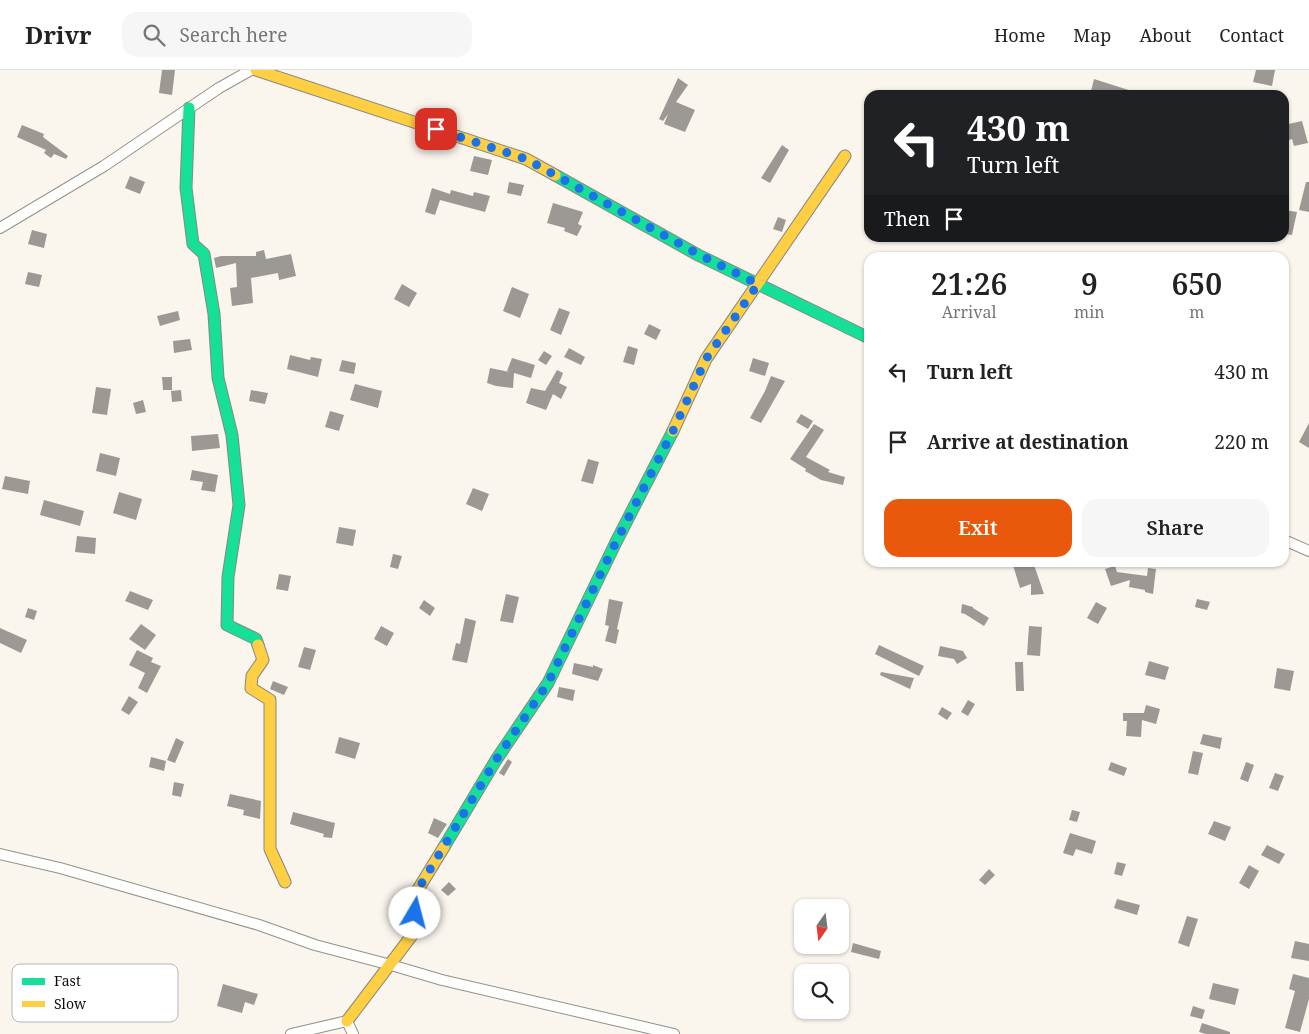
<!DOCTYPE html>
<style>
:root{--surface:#fff;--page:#f6f6f6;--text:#222;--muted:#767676;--line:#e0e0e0;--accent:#ea580c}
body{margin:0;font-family:"Noto Serif",serif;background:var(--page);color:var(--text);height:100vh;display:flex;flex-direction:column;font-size:19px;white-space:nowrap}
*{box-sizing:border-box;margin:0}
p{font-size:16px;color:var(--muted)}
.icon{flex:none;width:28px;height:28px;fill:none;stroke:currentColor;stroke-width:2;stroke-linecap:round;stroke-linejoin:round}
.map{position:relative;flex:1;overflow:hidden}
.drawer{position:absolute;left:864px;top:182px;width:425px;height:315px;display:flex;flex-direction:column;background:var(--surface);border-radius:15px;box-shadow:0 1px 4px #0004}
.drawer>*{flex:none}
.guide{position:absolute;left:864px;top:20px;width:425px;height:152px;border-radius:15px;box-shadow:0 1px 4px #0004;background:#202124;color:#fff;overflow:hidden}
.needle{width:32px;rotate:194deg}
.controls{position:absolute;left:794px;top:829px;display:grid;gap:10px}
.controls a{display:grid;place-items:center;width:55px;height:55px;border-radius:10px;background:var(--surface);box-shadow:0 1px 4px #0004;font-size:25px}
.pin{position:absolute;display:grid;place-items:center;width:42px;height:42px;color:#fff;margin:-21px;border-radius:10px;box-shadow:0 2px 8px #0006}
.me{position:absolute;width:55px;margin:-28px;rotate:8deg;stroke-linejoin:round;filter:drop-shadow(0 0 4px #0008)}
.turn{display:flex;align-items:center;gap:18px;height:105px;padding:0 20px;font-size:22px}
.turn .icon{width:65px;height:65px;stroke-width:2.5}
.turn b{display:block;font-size:35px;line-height:42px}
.then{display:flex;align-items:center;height:48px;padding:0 20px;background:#0003;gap:10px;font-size:19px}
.eta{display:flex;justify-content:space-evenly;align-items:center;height:85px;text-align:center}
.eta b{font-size:30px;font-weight:600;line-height:35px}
.primary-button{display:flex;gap:10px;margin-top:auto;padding:10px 20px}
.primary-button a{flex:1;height:58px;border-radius:15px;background:var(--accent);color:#fff;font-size:20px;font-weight:600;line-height:58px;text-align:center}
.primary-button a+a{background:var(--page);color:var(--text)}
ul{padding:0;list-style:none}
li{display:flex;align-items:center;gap:15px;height:70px;padding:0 20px}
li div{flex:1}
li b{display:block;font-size:19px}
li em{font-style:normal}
header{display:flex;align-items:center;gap:30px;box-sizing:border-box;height:70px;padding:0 25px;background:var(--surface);border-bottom:1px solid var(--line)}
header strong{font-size:24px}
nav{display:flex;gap:28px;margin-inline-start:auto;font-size:18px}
.search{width:350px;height:45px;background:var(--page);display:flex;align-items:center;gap:12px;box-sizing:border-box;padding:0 18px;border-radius:15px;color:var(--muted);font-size:19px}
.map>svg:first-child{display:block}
.building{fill:#9c9995}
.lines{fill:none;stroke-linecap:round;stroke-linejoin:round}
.street-casing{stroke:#93918d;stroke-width:12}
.fast-casing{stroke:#898784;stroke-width:13}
.slow-casing{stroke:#898784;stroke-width:13}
.street{stroke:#fefefc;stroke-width:10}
.fast{stroke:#16e098;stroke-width:11}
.slow{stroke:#ffcf43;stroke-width:11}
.route{stroke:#1a73e8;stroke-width:9;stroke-dasharray:0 16.2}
.key{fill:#fff;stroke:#b6b6b6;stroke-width:1}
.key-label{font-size:14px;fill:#0b0b0b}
</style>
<header>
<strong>Drivr</strong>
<div class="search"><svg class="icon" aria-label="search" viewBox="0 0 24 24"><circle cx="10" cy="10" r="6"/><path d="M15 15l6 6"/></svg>Search here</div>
<nav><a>Home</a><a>Map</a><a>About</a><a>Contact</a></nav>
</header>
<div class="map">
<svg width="1309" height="964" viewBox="0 0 1309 964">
<rect width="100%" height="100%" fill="#faf6ee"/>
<!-- building -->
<path class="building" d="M162 0H175L172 25 159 23Z
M1256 0H1275L1272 16 1253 12Z
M678 8 688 15 676 32 695 40 685 62 664 54 668 44 663 51 659 49Z
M1094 9 1138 23V25H1090Z
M1302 51 1308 73 1294 76 1292 69 1286 71 1284 55Z
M22 55 44 64 43 67 68 86 66 89 54 84 51 88 44 83 46 80 17 67Z
M782 75 789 80 770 113 761 108Z
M474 86 492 90 488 105 470 101Z
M130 106 145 112 140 124 125 118Z
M509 112 524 115 521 126 507 123Z
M1306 112H1309V142L1299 140Z
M432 118 450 124 451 120 473 126 474 122 490 126 485 142 440 130 435 145 425 142Z
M553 133 583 142 578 154 582 156 577 166 564 161 565 158 547 153Z
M1284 140 1297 142 1292 165 1284 164Z
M778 147 786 150 782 162 773 159Z
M32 160 47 164 44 178 28 174Z
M264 180 266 189 291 184 296 206 279 210 278 203 251 208 253 233 232 236 230 218 237 217 236 193 216 198 214 188 221 186H256V182Z
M28 202 42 205 39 217 25 214Z
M402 214 417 223 409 237 394 229Z
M512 217 529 224 520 248 503 241Z
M559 238 570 242 561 265 550 260Z
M178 241 180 250 160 256 157 246Z
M649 254 661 260 656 270 644 264Z
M190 269 192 280 174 283 173 271Z
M628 276 638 279 634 295 623 292Z
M569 278 585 287 581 295 564 287Z
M544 281 552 286 546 295 538 290Z
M290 285 310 290 311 287 322 289 318 307 287 299Z
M512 288 535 295 531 308 514 303 513 318 496 316 487 313 490 298 510 302 507 301Z
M753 288 769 293 765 306 749 301Z
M342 290 356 293 354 304 339 301Z
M557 300 563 303 559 313 567 317 561 329 553 324 546 340 526 333 531 318 545 321Z
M771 306 785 311 761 353 750 348 765 321Z
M162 307H172V320H163Z
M355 314 382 321 378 338 350 330Z
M96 317 111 319 107 345 92 343Z
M181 320 182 331 172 332 171 321Z
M251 320 268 323 265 334 249 331Z
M143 330 146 342 136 344 133 333Z
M330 341 344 345 339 361 325 357Z
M801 344 813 351 808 359 796 352Z
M1309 353V378L1299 372Z
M814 354 824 360 806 387 830 400 828 402 845 407 843 415 821 410 805 401 806 399 790 389Z
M218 364 220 378 192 381 191 366Z
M100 383 120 388 116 406 96 401Z
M588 389 599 392 593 414 581 411Z
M192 400 218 405 215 422 201 420 203 412 190 410Z
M5 406 30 411 28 424 2 419Z
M473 418 489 424 482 441 466 434Z
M119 422 142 429 136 450 113 443Z
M44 430 84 441 80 456 40 445Z
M339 457 356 460 353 476 336 473Z
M77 466 96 468 95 484 75 482Z
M393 484 402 486 398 499 390 497Z
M1012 492H1033L1044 524 1031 525V514L1020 518Z
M1115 496 1117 502 1147 506 1148 498 1156 499 1153 524 1145 522V520L1129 517 1130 510 1111 516 1105 499Z
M279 504 291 506 288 521 276 519Z
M130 521 153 530 148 540 125 531Z
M506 524 519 527 513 553 500 551Z
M609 529 623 532 617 559 619 560 616 574 605 571 609 556 605 555Z
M1197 529 1210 532 1207 540 1195 537Z
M424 530 435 538 430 546 419 538Z
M1096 532 1107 538 1098 554 1087 548Z
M962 534 973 537V538L989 548 984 556 965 544 961 543Z
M28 538 37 541 34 550 25 547Z
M465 548 476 551 467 593 452 590 456 573 460 574Z
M141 554 156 565 145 580 129 569Z
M381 556 394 563 387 576 374 569Z
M1029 556 1042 557 1040 586 1027 585Z
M0 558 27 570 21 583 0 573Z
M879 575 924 596 919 606 875 584Z
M940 576 963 581 967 588 957 594 954 589 938 586Z
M304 577 316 580 310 600 298 597Z
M137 580 153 588 151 592 161 596 147 623 138 618 145 603 129 595Z
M1149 591 1169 597 1165 610 1145 605Z
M1015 592H1023L1024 621H1016Z
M574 593 593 597V595L603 599 598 611 572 604Z
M1277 598 1294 601 1290 621 1274 618Z
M881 602 914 608 910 619 880 605Z
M273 611 288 617 284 625 270 619Z
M559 617 575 620 573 631 557 627Z
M129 626 138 632 129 645 121 640Z
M968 630 975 634 968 646 961 642Z
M1146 635 1160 639 1156 654 1142 650 1141 667 1126 666 1127 651H1123V643H1144Z
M942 637 952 643 947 650 938 644Z
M1203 664 1222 668 1220 679 1200 674Z
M339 667 360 673 355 689 335 683Z
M176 668 184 672 175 693 167 690Z
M1193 681 1203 683 1198 705 1188 703Z
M151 687 166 691 164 701 149 697Z
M508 689 512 692 504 706 499 703Z
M1111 692 1127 698 1124 706 1108 700Z
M1246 692 1254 695 1248 712 1240 709Z
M1275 703 1284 706 1278 721 1269 718Z
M174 712 184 714 181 727 172 725Z
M230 724 261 731 260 749 243 745 244 740 227 736Z
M1072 740 1080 742 1077 752 1069 750Z
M293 742 335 753 332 768 323 767 324 764 290 754Z
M434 748 447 754 438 768 428 763Z
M1214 751 1231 757 1225 771 1208 764Z
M1070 763 1096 771 1092 784 1076 779 1073 786 1063 783Z
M1267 775 1285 784 1279 794 1261 785Z
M1117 792 1126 794 1122 806 1114 804Z
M1249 795 1259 801 1249 819 1239 813Z
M989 799 995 805 985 815 979 810Z
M449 812 456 819 448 826 441 820Z
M1117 829 1140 835 1137 845 1114 838Z
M1187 846 1198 849 1189 877 1178 873Z
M1295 871 1309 874V891L1291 888Z
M853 873 881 881 879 889 851 882Z
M1293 904 1309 908V929L1300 962 1285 958 1295 921 1289 919Z
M1213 913 1239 919 1235 935 1209 929Z
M223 914 258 924 254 935 245 932 242 943 217 936Z
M1193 936 1205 940 1202 949 1190 946Z
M1202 953 1230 962V964H1206L1199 962Z"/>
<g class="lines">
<defs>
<path id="street" d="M0 158 104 96 219 18 251 0
M1284 470 1309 481
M0 784 60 798 259 855 315 875 391 895 442 910 674 964
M291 964 347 951 353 964"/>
<path id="fast" d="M189 38 186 118 193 174 204 184 214 244 218 308 232 365 239 435 228 507 227 555 256 569 258 575
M555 105 698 185 869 268
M444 777 496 690 548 613 616 472 673 361"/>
<path id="slow" d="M256 0 526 89 555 105
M673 361 706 289 845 86
M258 575 263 590 252 606 251 618 270 630V779L285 812
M347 951 416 860 414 826 444 777"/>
</defs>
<!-- street casing -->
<use href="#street" class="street-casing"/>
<!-- fast casing -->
<use href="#fast" class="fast-casing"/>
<!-- slow casing -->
<use href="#slow" class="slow-casing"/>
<!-- street -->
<use href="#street" class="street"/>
<!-- fast -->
<use href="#fast" class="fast"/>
<!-- slow -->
<use href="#slow" class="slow"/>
</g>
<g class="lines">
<!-- route -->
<path class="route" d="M415 843 414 826 496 690 548 613 616 472 673 361 706 289 758 214 698 184 526 89 436 59"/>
</g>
<!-- legend -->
<rect x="12" y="894" width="166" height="58" rx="8" class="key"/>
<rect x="22" y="908" width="23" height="7" fill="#16e098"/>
<rect x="22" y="931" width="23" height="6" fill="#ffcf43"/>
<g class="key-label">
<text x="54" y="916">Fast</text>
<text x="54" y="939">Slow</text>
</g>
</svg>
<div class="controls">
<a><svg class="needle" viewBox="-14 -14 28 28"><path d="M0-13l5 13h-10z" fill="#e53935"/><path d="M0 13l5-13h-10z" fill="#767676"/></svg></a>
<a><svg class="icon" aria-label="search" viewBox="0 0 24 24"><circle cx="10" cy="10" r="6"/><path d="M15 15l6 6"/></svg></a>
</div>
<div class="pin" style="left:436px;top:59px;background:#d93025"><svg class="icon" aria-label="arrive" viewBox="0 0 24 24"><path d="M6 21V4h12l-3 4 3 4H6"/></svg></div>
<svg class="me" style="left:415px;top:843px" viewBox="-20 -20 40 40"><circle r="19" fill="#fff"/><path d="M0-13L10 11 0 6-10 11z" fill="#1a73e8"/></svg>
<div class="guide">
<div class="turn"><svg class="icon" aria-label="left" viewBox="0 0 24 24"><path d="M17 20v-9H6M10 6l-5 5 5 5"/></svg><div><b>430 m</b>Turn left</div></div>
<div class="then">Then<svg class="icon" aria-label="arrive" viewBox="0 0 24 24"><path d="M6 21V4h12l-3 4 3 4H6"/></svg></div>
</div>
<section class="drawer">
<div class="eta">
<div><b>21:26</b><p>Arrival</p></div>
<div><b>9</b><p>min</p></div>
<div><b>650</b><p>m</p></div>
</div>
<ul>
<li><svg class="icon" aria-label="left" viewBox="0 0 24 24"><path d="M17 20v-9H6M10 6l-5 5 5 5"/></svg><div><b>Turn left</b></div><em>430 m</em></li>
<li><svg class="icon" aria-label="arrive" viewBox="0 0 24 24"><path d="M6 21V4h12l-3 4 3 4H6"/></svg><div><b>Arrive at destination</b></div><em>220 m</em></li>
</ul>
<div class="primary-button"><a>Exit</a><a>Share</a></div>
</section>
</div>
